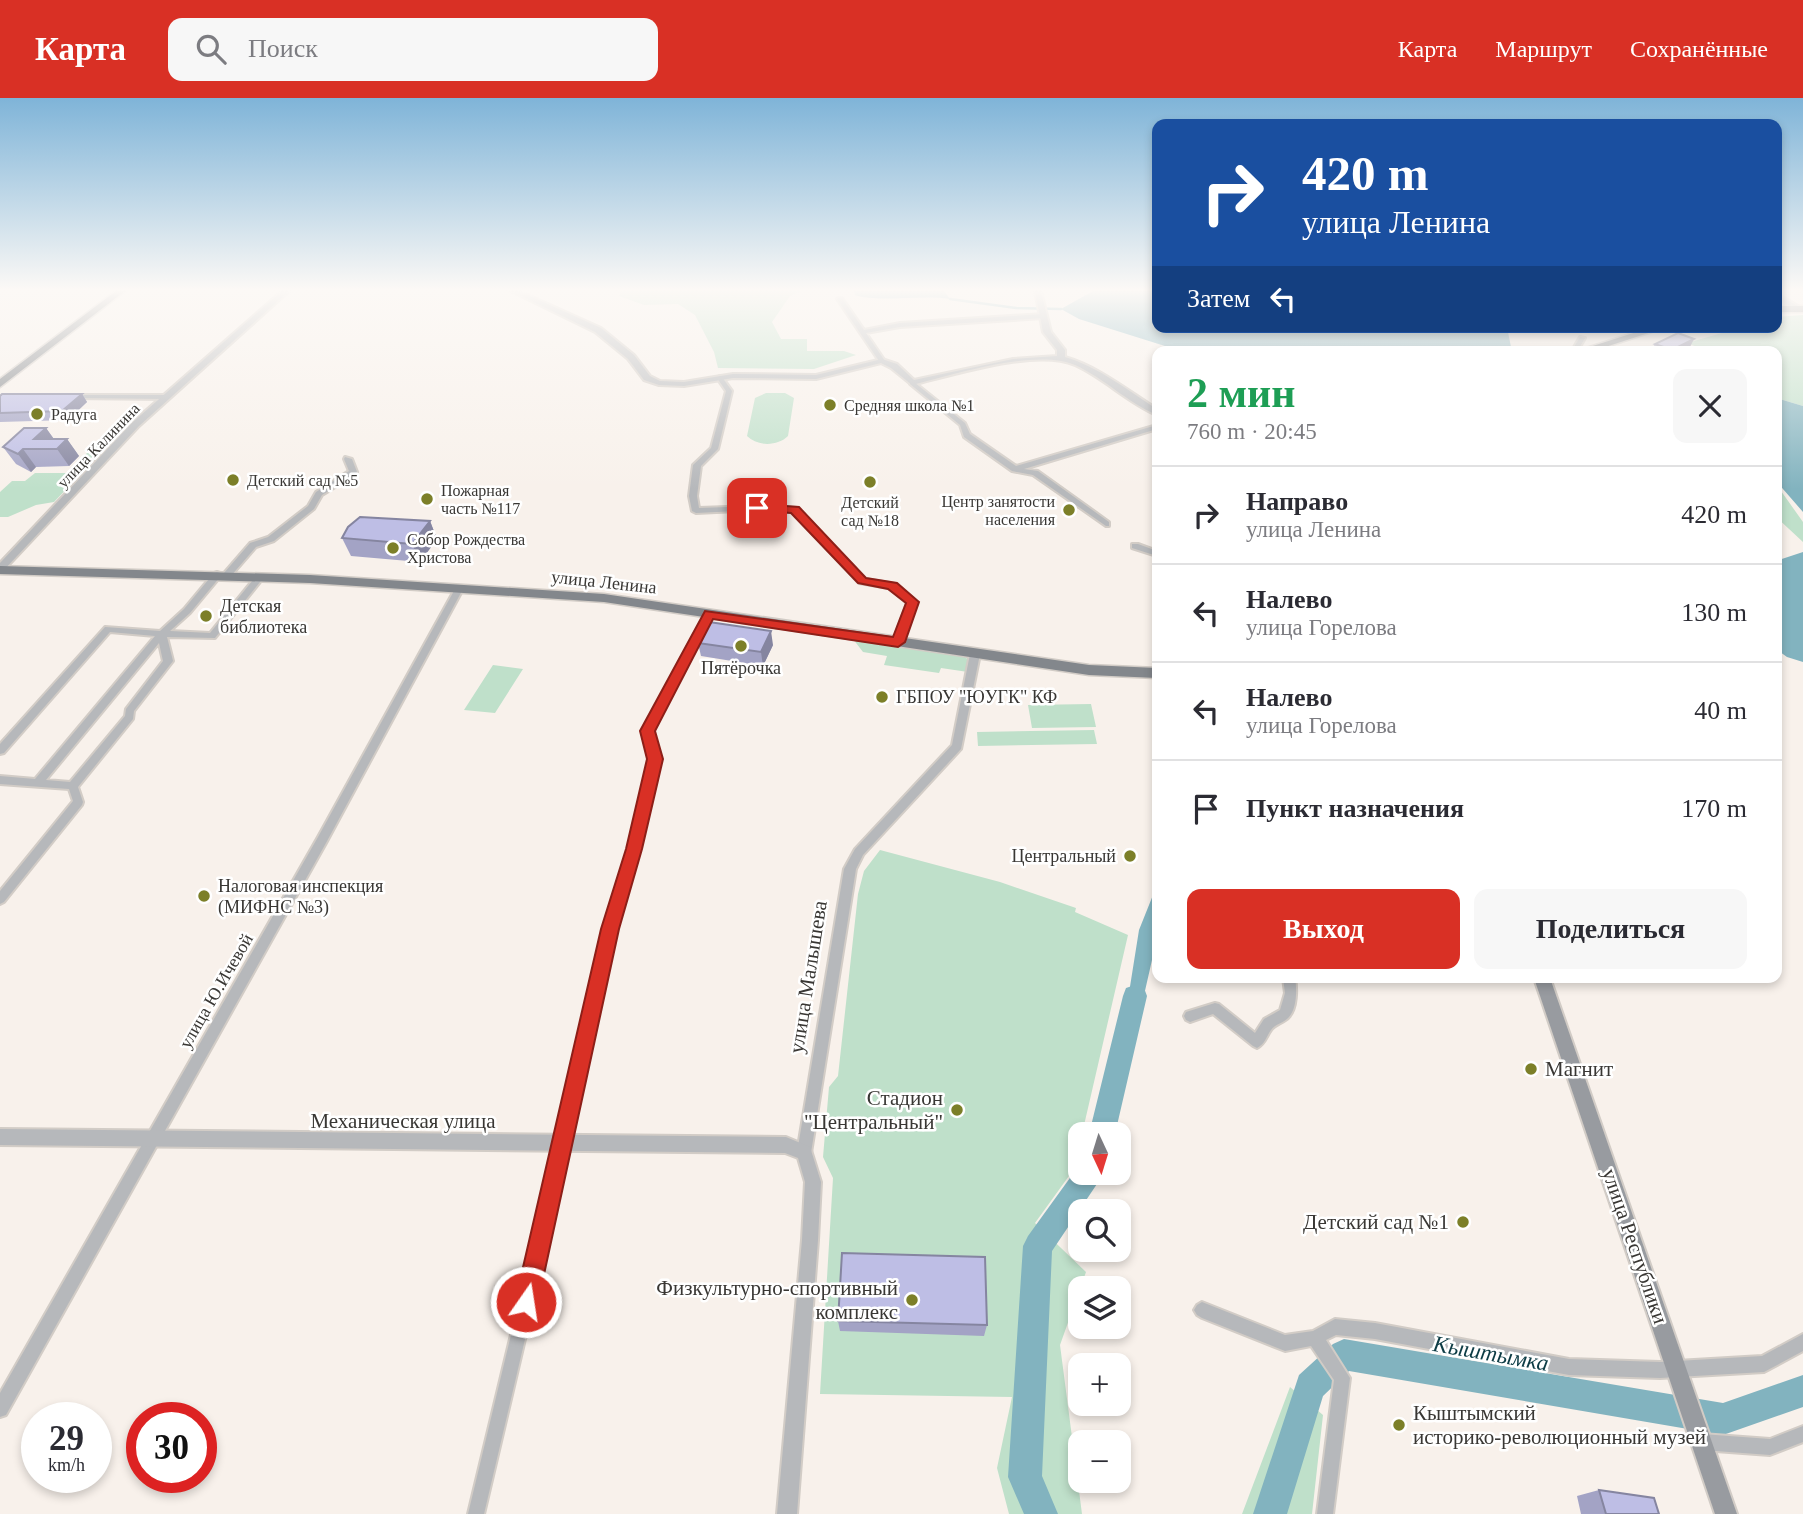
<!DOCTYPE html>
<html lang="ru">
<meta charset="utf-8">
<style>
:root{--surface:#fff;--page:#f7f7f7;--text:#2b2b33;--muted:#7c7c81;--line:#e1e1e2;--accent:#d93025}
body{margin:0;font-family:Georgia,serif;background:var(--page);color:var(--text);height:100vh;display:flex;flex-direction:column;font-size:26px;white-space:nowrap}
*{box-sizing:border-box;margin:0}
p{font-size:23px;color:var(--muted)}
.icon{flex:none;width:38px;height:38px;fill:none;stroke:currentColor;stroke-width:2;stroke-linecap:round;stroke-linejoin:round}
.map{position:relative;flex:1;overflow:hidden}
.details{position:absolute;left:1152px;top:248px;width:630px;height:637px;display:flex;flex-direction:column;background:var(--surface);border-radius:14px;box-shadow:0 4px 10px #0003}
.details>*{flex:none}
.banner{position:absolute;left:1152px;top:21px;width:630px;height:214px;border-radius:14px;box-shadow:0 4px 10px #0003;background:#1a4fa0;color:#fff;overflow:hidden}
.needle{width:46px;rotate:176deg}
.buttons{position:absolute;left:1068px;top:1024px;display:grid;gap:14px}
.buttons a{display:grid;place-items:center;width:63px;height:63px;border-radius:14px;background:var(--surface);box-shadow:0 4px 10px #0003;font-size:35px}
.speed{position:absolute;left:21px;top:1304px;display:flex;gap:14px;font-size:35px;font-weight:700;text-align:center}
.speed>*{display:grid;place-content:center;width:91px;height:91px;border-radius:50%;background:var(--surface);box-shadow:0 4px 10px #0003;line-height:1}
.speed small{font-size:18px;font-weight:400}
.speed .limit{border:10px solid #d22;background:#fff;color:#111}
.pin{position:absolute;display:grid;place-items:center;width:60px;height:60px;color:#fff;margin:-30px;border-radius:14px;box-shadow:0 4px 10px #0006}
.me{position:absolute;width:77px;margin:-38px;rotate:13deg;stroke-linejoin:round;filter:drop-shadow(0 0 5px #0008)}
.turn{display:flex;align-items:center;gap:24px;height:147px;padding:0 35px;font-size:32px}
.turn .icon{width:91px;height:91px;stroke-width:2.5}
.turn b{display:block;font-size:49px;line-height:60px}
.then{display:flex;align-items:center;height:66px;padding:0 35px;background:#0003;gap:14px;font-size:26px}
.round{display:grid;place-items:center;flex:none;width:74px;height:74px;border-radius:14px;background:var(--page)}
.summary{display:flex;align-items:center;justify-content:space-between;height:119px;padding:0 35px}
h1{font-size:42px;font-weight:800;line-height:52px;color:#1e9e55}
.action{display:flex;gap:14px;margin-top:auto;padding:14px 35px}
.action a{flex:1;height:80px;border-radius:14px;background:var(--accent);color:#fff;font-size:28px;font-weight:800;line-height:80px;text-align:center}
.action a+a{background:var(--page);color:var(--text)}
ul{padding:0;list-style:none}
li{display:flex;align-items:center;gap:21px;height:98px;padding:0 35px;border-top:2px solid var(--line)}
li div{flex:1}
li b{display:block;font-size:26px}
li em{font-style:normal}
header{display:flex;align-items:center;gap:42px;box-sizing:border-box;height:98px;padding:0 35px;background:var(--accent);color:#fff}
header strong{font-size:33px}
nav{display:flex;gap:38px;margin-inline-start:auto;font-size:24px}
.search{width:490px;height:63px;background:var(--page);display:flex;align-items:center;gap:18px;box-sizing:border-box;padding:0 24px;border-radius:14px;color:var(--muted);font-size:26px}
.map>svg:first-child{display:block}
.green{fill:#bfe0ca}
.water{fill:#82b3bf}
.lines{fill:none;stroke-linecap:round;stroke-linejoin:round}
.stream{stroke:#82b3bf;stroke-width:2.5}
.river{fill:#82b3bf;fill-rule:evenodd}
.minor-casing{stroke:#d2ccc6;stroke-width:4}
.tertiary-casing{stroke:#d2ccc6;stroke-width:4}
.secondary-casing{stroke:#d2ccc6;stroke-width:4}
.primary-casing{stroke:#d2ccc6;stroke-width:3}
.minor{fill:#b6b8bb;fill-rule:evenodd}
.tertiary{fill:#b6b8bb;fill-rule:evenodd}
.secondary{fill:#989ba0;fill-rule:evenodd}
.primary{fill:#83878c;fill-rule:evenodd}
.wall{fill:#a3a3c5}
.shaded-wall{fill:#8585a0}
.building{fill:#bebee5;stroke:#8585a0;stroke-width:2}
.route{fill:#d93025;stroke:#8d1f18;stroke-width:2}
.poi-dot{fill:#7c7f28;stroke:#fff;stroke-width:2.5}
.labels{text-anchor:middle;stroke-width:5;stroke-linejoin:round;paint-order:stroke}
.far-poi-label{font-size:16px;fill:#393734;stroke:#fff;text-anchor:start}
.far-street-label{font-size:16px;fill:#393734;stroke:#fff}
.street-label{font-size:18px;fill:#393734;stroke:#fff}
.poi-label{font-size:18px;fill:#393734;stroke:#fff;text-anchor:start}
.near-street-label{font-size:21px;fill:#393734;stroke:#fff}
.near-poi-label{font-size:21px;fill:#393734;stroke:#fff;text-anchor:end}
.near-water-label{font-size:23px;font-style:italic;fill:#0d3c45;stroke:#fff}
</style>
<header>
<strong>Карта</strong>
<div class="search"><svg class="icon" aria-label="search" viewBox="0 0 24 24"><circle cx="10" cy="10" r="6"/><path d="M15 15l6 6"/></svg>Поиск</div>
<nav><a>Карта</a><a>Маршрут</a><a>Сохранённые</a></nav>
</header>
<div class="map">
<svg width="1803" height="1416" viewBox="0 0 1803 1416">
<rect width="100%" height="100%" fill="#f8f1eb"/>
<!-- green -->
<path class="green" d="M621 193H801L790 198 772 224 781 241H807V253H844L856 257 814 271 718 270 714 254 695 217 678 206 644 207 619 198Z
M1803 217V308L1776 300V254H1710L1687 245 1736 231 1733 229H1776V219Z
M766 295H785L794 300 788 338C778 348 758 349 747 338L755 300Z
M113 333 120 335 54 404 36 407 8 419H0V394L12 383H25L35 375H68L104 337Z
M1776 386 1803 424V444L1776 419Z
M853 541 965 559 970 563 968 574 941 570 939 575 884 567 887 558 863 554Z
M493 567 523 571 495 615 464 612Z
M1091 606 1096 629 1032 630 1028 607Z
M1094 632 1097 646 978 648 977 634Z
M880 752 1000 784 1076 810 1075 814 1128 837 1082 1036H1080L1074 1071 1035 1125 1086 1174 1060 1247 1082 1416H1009L997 1370 1012 1299 820 1296 833 1080 823 1059 829 989 838 978 858 796 864 773Z
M1290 1289 1323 1317 1312 1416H1242Z"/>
<!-- water -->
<path class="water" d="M854 193H944L950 201C921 196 878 205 855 197Z
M1093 193H1157V229H1507L1511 249 1519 254H1184L1079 221 1061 211Z
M1776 300 1803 308V414L1776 383Z
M1803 454V564L1787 559 1776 551V463Z
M1157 787V840L1137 928 1125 920 1139 832Z"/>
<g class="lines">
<!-- stream -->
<path class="stream" d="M950 201 1016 210 1061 211"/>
<!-- river -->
<path class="river" d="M1135 887 1144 890 1147 898 1115 1036H1089L1123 898 1126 890Z
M1080 1066V1074H1105L1052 1153 1042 1378 1058 1416H1024L1008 1379 1023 1148 1028 1138Z
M1344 1241 1723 1305 1803 1277V1309L1723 1337 1349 1273 1323 1298 1287 1416H1253L1299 1277 1333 1246Z"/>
<defs>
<path id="minor" d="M838 200H842L864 232 900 225 1044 216 1047 218 1044 220 900 229 866 235 885 263 882 265 879 263 837 201Z
M1580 239 1585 240 1577 254H1571Z
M720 278 722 279 732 293 718 351 701 368 697 398 699 410 757 408 797 410 865 481 895 486 915 502 916 504 901 546 898 547 893 544 907 505 889 490 859 485 792 414 757 412 696 415 692 413 689 398 693 367 711 350 726 293 717 280Z
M910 284H914L965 325 970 336 1016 368 1157 327V331L1024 371 1038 373 1109 424V428H1106L1033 377 1012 373 964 339 960 327 910 286Z
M73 297H167L170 299 167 301 71 300 70 299Z
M345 359 352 361 357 374 356 376 322 397 314 411 274 443 256 449 230 479H224V475L250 445 268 439 308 408 316 394 349 373 344 361Z
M1132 446H1138L1157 453V458L1132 450Z
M217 474 220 475V479L190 515 170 533 210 535 257 477 260 476 264 479 215 540 167 539 173 563 134 613 133 621 78 689 83 704 82 707 4 804 0 806V793L73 703 69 691 0 686V678L35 681 155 538 110 534 4 655 0 656V646L105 529 160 533 184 511 214 475ZM159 545 163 563 126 611 125 618 70 684 46 682Z
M459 488 463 491 326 745 6 1317 0 1319V1295L318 739 455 491Z
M709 513 713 516 652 633 660 661 639 751 616 831 571 1045 484 1416H468L557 1045 604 831 629 751 650 661 642 633 705 516Z
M975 553 980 556 961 651 863 757 856 771 811 1055 809 1060 804 1062 799 1060 797 1055 844 771 855 751 952 647 970 556Z
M1283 880H1295C1297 891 1297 910 1289 919 1284 925 1275 926 1271 932 1266 939 1265 946 1257 950L1253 948 1213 916 1190 924 1186 922 1184 918 1186 914 1215 905 1219 906 1255 935 1264 921 1280 912 1285 895Z
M1202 1204 1285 1237 1313 1233 1335 1221 1375 1225 1569 1261 1660 1264 1762 1258 1803 1236V1253L1764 1274 1660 1280 1569 1277 1375 1241 1336 1237 1326 1242 1350 1280 1333 1416H1317L1334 1282 1311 1248 1285 1253 1202 1220 1197 1217 1194 1212 1197 1207Z
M1803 1328V1344L1770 1357 1702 1352 1696 1350 1694 1344 1696 1338 1702 1336 1770 1341Z"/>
<path id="tertiary" d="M282 193H289L139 328 3 473 0 474V465L133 324Z
M511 193H519L601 230 634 257 650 278 660 283 684 284 733 276 816 277 882 261 897 266 914 282 1013 261 1057 258V252L1043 234 1035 193H1041L1051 234 1065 252V259C1099 269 1127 292 1157 311V317C1128 305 1104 280 1075 267 1036 250 953 277 912 287L891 270 881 265 816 281 733 280 684 288 659 287 644 282 628 261 595 234Z
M1776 195 1801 210 1802 211 1797 212 1776 200Z
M0 1031 786 1039 810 1049 821 1084 818 1142 797 1416H777L802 1142 805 1084 798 1060 785 1055 0 1047Z"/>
<path id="secondary" d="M1534 880H1550L1737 1416H1715Z"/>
<path id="primary" d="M116 193H125L0 289V281Z
M1776 208H1803V214H1776Z
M1652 229H1667L1590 254H1574Z
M0 468 310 477 604 496 1089 567 1157 570V580L1089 577 604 504 310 485 0 476Z"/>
</defs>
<!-- minor casing -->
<use href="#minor" class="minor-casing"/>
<!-- tertiary casing -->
<use href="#tertiary" class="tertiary-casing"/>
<!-- secondary casing -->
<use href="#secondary" class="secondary-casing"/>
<!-- primary casing -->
<use href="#primary" class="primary-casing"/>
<!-- minor -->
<use href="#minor" class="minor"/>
<!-- tertiary -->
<use href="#tertiary" class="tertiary"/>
<!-- secondary -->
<use href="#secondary" class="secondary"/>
<!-- primary -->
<use href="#primary" class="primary"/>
</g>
<!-- wall -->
<path class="wall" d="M1655 246 1690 249 1680 254H1650Z
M82 296 87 304 68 322 0 324V298Z
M46 330 54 341H67L79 358 69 368 36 369 31 374 16 366 3 349Z
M430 423 437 441 420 464 351 458 342 440Z
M698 545 773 547 763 568 701 558Z
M838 1223 987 1227 984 1238 840 1233Z
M1599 1392 1659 1416H1581L1577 1398Z"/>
<!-- shaded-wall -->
<path class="shaded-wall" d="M1694 241 1690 249 1680 254H1671L1672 252Z
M82 296 87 304 68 322 62 313Z
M46 330 58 347 34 341Z
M67 341 79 358 69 368 57 351Z
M23 351 36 369 31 374 18 356Z
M430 423 437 441 420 464 412 446Z
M771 533 773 547 763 568 761 554Z"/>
<!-- building -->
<path class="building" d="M1678 235 1694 241 1672 252 1655 246Z
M2 296H82L62 313 0 315V298Z
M24 330H46L34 341H67L57 351H23L18 356 3 349Z
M360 419 430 423 412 446 342 440 348 429Z
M709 524 771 533 761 554 698 545Z
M842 1155 985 1159 987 1227 838 1223Z
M1599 1392 1654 1400 1659 1416H1606Z"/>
<!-- sky -->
<linearGradient id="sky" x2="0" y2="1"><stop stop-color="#7fb4d8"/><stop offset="0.49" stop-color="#fcf9f6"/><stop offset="1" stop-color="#fcf9f6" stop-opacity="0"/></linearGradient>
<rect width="1803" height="391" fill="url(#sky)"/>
<!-- route -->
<path class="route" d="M757 406 799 409 866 480 897 485 919 504 905 544 898 549 713 521 655 633 663 661 642 751 619 831 538 1204 534 1212 526 1216 518 1212 515 1204 601 831 626 751 647 661 640 633 705 513 893 539 906 505 888 491 858 485 791 415 753 412 751 410Z"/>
<!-- markers -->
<g class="poi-dot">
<circle cx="830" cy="307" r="7"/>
<circle cx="37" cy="316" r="7"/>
<circle cx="233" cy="382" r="7"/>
<circle cx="870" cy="384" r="7"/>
<circle cx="427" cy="401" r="7"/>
<circle cx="1069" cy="412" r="7"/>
<circle cx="393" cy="450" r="7"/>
<circle cx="206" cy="518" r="7"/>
<circle cx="741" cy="548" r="7"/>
<circle cx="882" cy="599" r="7"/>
<circle cx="1130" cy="758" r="7"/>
<circle cx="204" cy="798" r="7"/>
<circle cx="1531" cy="971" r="7"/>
<circle cx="957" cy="1012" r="7"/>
<circle cx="1463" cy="1124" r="7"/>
<circle cx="912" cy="1202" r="7"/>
<circle cx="1399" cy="1327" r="7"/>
</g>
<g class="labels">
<!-- far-poi labels -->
<g class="far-poi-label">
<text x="844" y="313">Средняя школа №1</text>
<text x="51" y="322">Радуга</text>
<text x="247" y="388">Детский сад №5</text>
<text x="441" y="398">Пожарная<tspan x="441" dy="18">часть №117</tspan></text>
<text x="1055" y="409" text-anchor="end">Центр занятости<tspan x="1055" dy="18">населения</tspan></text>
<text x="870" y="410" text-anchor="middle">Детский<tspan x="870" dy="18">сад №18</tspan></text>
<text x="407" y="447">Собор Рождества<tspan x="407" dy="18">Христова</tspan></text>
</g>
<!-- far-street labels -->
<g class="far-street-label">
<text transform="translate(98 347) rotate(-46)" y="6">улица Калинина</text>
</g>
<!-- street labels -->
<g class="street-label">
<text transform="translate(604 484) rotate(6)" y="6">улица Ленина</text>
<text transform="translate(216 893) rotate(-60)" y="6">улица Ю.Ичевой</text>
</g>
<!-- poi labels -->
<g class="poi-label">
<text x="220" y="514">Детская<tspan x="220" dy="21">библиотека</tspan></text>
<text x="741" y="576" text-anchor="middle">Пятёрочка</text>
<text x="896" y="605">ГБПОУ "ЮУГК" КФ</text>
<text x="1116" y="764" text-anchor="end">Центральный</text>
<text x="218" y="794">Налоговая инспекция<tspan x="218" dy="21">(МИФНС №3)</tspan></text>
</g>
<!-- near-street labels -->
<g class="near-street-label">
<text transform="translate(808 879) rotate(-81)" y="7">улица Малышева</text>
<text x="403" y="1030">Механическая улица</text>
<text transform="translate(1635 1148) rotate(71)" y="7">улица Республики</text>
</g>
<!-- near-poi labels -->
<g class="near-poi-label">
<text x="1545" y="978" text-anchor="start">Магнит</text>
<text x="943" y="1007">Стадион<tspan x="943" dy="24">"Центральный"</tspan></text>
<text x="1449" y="1131">Детский сад №1</text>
<text x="898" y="1197">Физкультурно-спортивный<tspan x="898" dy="24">комплекс</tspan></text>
<text x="1413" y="1322" text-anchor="start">Кыштымский<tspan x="1413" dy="24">историко-революционный музей</tspan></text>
</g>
<!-- near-water labels -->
<g class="near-water-label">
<text transform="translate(1491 1255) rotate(10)" y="8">Кыштымка</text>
</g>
</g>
</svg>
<div class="buttons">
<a><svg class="needle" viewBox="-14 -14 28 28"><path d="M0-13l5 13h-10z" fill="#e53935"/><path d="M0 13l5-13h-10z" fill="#7c7c81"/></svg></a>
<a><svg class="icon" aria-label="search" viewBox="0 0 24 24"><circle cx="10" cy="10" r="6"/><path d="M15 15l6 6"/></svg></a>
<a><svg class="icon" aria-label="layers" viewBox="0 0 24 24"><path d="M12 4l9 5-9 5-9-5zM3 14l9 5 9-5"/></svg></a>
<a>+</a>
<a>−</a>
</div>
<div class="speed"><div>29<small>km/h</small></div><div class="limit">30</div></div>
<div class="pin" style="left:757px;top:410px;background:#d93025"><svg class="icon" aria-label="arrive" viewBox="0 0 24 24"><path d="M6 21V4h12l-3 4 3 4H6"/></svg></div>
<svg class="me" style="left:526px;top:1204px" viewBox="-20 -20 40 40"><circle r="17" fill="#d93025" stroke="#fff" stroke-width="3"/><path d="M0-11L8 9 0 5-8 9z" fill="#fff"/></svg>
<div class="banner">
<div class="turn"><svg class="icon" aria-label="right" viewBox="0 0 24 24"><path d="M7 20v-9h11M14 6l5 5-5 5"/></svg><div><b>420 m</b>улица Ленина</div></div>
<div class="then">Затем<svg class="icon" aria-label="left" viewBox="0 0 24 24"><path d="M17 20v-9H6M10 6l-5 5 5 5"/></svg></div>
</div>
<section class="details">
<div class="summary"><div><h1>2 мин</h1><p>760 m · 20:45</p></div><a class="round"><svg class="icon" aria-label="close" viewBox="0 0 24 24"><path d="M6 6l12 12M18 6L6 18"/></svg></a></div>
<ul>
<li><svg class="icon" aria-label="right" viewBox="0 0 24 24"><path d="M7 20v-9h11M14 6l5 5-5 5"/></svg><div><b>Направо</b><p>улица Ленина</p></div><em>420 m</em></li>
<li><svg class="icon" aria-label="left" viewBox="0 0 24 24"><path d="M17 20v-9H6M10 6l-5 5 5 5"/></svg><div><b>Налево</b><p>улица Горелова</p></div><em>130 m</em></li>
<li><svg class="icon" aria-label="left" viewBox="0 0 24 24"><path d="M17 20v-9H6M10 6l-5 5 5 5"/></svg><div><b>Налево</b><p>улица Горелова</p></div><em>40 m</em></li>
<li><svg class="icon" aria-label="arrive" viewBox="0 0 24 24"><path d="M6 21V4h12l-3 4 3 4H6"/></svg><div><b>Пункт назначения</b></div><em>170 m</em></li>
</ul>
<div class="action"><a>Выход</a><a>Поделиться</a></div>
</section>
</div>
